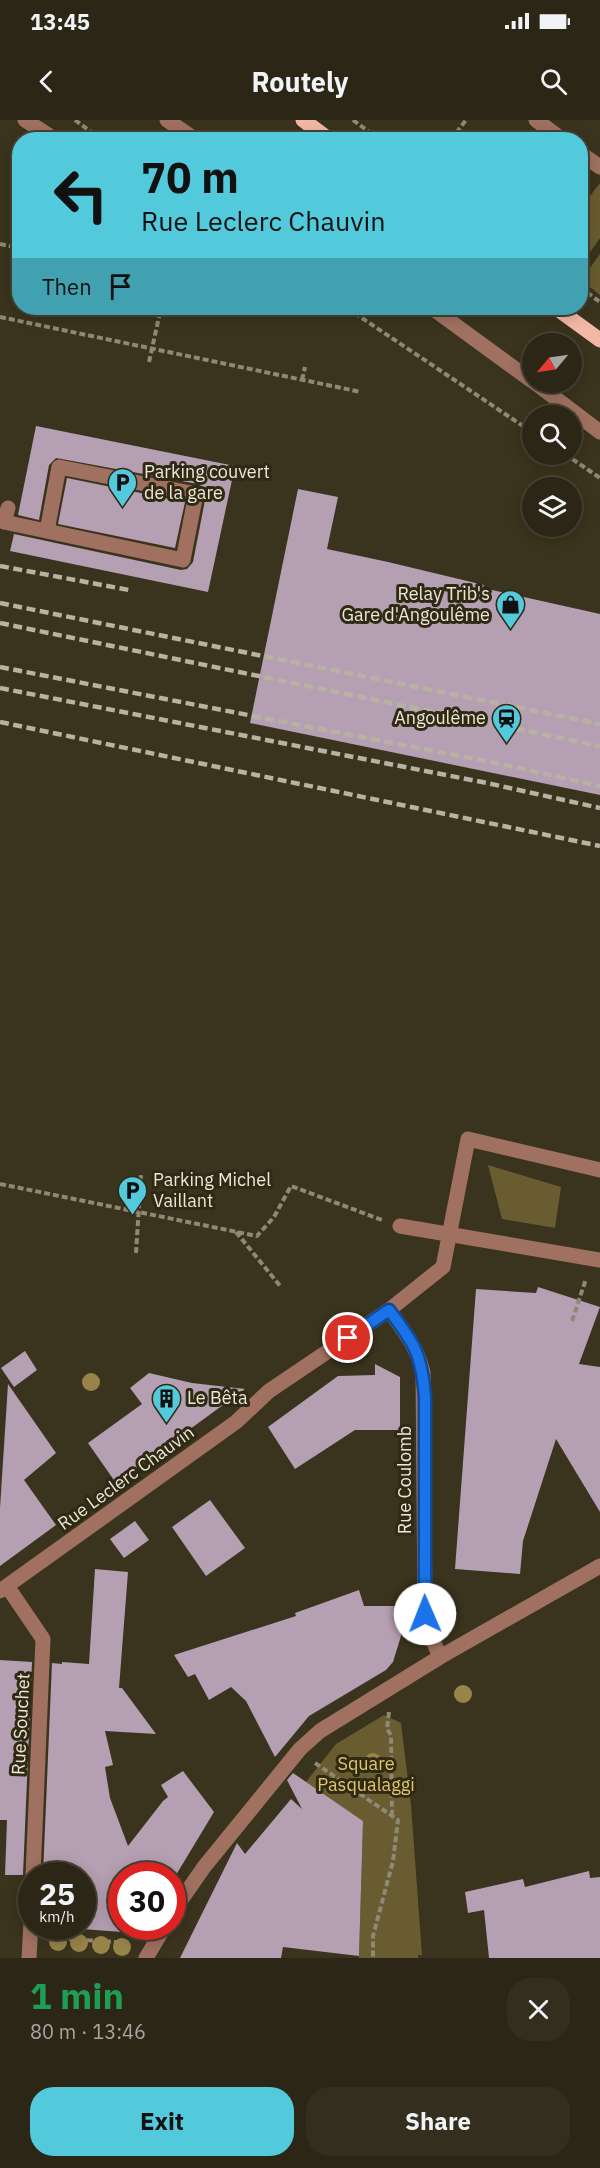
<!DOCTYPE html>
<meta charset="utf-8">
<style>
:root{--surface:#2c2616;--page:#342e1f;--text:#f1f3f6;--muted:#a6a5a1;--line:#484335;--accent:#53cadc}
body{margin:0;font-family:"IBM Plex Sans",sans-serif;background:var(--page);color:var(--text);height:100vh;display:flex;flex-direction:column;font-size:22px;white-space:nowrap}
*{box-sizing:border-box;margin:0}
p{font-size:20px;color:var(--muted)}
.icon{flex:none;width:33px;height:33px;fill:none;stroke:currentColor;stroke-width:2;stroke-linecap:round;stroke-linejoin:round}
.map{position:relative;height:1838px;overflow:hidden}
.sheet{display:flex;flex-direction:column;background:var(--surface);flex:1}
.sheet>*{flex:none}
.hud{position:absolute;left:12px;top:12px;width:576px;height:183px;border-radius:24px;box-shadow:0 3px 15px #0003,0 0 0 2px var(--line);background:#53cadc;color:#111;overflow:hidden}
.needle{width:39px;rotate:241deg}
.tools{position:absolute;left:522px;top:213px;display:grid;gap:12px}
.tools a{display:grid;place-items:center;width:60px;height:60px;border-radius:50%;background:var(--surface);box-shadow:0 3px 15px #0003,0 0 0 2px var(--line);font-size:30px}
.speed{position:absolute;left:18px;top:1742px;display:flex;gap:12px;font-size:30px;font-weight:700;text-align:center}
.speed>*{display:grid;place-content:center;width:78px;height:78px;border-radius:50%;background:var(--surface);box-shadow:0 3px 15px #0003,0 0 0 2px var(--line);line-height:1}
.speed small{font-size:15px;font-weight:400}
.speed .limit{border:9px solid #d22;background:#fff;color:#111}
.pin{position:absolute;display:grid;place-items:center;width:51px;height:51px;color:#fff;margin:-26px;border:3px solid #fff;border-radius:50%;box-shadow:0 2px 6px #0007}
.me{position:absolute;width:66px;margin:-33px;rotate:359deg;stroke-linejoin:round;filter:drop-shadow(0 0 4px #0008)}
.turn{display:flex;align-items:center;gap:21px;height:126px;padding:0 30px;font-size:27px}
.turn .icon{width:78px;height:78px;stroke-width:2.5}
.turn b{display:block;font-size:42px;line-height:51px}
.then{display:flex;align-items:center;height:57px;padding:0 30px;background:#0003;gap:12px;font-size:22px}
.round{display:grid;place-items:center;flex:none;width:63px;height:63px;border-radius:24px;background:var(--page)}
.head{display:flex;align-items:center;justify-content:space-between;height:102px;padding:0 30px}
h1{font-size:36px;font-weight:700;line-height:45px;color:#1e9e55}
.action{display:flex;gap:12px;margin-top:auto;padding:12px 30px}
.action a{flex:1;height:69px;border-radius:24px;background:var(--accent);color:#111;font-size:24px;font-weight:700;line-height:69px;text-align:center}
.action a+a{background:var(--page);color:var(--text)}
.status{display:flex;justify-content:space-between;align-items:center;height:42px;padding:0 30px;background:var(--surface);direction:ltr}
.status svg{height:16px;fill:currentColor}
header{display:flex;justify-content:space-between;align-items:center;height:78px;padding:0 30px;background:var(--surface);font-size:27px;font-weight:700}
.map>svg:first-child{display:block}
.green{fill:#695c30}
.building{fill:#b59fb2}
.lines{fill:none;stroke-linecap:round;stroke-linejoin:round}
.path{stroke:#8e8876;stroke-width:4;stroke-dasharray:6 3;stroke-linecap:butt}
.minor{stroke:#a07161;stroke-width:15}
.major{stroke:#f2b8a5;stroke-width:15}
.rail{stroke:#b7b2a2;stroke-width:4.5;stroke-dasharray:9 4.5;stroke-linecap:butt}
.tree{fill:#968449}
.route-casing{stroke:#114b97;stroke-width:15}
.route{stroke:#1a73e8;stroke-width:10}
.labels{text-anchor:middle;stroke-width:6;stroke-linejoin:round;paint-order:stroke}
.poi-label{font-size:18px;fill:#ebe7d9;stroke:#302913;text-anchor:start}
.street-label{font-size:18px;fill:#ebe7d9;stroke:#302913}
.park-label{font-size:18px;fill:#e2c66d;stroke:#302913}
</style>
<div class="status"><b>13:45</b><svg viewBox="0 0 49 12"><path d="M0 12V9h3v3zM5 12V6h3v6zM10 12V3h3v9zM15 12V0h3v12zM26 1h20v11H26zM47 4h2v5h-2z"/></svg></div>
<header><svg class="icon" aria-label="back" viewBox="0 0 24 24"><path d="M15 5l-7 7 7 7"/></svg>Routely<svg class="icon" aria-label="search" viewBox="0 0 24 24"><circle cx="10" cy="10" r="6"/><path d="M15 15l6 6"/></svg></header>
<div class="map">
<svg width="600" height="1838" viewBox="0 0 600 1838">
<rect width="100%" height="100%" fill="#3a331d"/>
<!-- green -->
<path class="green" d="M600 63V118L581 145V69L590 76Z
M600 134V175L581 160Z
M488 1045 561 1067 555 1108 502 1099Z
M384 1595 401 1603 411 1685 422 1835H418V1838H359L363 1701 306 1662 336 1624Z"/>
<!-- building -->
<path class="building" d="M36 306 235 346 208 472 10 431 14 414 181 450 187 449 193 442 206 375 203 367 198 364 56 338 49 345 39 400 18 395Z
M67 358 185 382 175 428 58 404Z
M298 369 338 377 327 429 388 442 484 465 483 468 600 494V675L250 603Z
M538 1167 600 1187 579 1244 600 1247V1392L556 1319 523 1421 520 1454 455 1449 476 1169 536 1173Z
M25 1231 37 1250 14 1267 1 1248Z
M375 1244 400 1257V1310H355L295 1349 268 1307 338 1256 375 1255Z
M149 1253 192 1263 245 1269 116 1363 88 1323 142 1284 130 1268Z
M8 1264 56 1333 24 1360 56 1405 0 1446V1388Z
M210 1380 245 1428 206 1456 172 1407Z
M135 1401 149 1420 124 1438 110 1419Z
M95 1449 128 1452 119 1568H122L156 1614 105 1611 113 1645 105 1647 110 1678 128 1726 163 1681 168 1677 161 1665 183 1651 214 1692 176 1755H122V1812L82 1809V1755H43L52 1543 62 1544V1542L89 1544Z
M359 1470 364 1486H400L401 1516 393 1542 386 1550 309 1596 275 1637 246 1581 231 1567 209 1580 195 1554 188 1557 174 1535 296 1496 295 1493Z
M0 1540 32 1542 23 1755H5L7 1700H0Z
M293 1653 363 1701 359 1836 283 1827 281 1838H180L237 1723 245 1734 291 1679 302 1689 287 1660Z
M589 1751 590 1758 600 1757V1838H489L484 1790 468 1793 465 1772 523 1759 525 1767Z"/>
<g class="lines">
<!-- path -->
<path class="path" d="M75 0 102 20
M353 0 380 20
M451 20 466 0
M0 124 20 128
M580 167 600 182
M347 188 532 312
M0 197 361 272
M149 242 161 188
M302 260 305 247
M565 334 600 358
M0 1064 257 1116 274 1097 291 1066 382 1100
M236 1112 281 1167
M136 1133 141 1054
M572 1201 586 1159
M389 1592 387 1609 391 1615 392 1694
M315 1643 398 1700 393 1741 373 1816V1838
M51 1818 131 1823"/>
<!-- minor -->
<path class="minor" d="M25 0 56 20
M167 0 196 20
M536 0 563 20
M580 33 600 47
M432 188 532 261
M534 262 600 312
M8 388 4 402 183 440 196 374 59 347 47 411
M400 1106 600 1140
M389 1190C404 1211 417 1227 423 1252L425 1494 429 1511 440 1537
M7 1466 43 1519 33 1755
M0 1471 236 1302 269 1271 389 1190 443 1147 468 1019 600 1050
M172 1793 204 1747 300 1629 320 1611 440 1537 600 1446
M29 1838 32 1785
M146 1838 165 1806"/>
<!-- major -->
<path class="major" d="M303 0 330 20
M556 188 600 220"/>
<!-- rail -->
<path class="rail" d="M0 446 129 470
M0 483 600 604
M0 503 600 626
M0 547 491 642 600 666
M0 568 487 663 600 688
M0 602 600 726"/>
</g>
<!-- trees -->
<g class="tree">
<circle cx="91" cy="1262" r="9"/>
<circle cx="463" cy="1574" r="9"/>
<circle cx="373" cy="1642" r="9"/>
<circle cx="58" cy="1822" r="9"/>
<circle cx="79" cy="1823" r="9"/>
<circle cx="101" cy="1825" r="9"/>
<circle cx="122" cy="1827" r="9"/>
</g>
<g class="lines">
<defs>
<path id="route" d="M348 1218 389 1190C415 1224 422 1235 425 1278V1494"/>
</defs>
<!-- route casing -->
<use href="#route" class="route-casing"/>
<!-- route -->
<use href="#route" class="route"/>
</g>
<!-- icons -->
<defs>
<symbol id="parking-pin" viewBox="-11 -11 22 30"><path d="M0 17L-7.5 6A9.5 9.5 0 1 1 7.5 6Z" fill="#53cadc" stroke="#302913"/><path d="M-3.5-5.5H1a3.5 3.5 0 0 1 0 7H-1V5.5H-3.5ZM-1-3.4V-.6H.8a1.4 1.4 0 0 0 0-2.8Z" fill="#111"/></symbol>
<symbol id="shop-pin" viewBox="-11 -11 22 30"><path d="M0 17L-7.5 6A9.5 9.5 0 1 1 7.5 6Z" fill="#53cadc" stroke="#302913"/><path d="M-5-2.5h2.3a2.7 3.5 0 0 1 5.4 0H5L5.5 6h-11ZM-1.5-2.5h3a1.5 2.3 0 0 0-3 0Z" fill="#111"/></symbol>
<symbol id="station-pin" viewBox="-11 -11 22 30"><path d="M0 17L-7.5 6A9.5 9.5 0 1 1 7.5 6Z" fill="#53cadc" stroke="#302913"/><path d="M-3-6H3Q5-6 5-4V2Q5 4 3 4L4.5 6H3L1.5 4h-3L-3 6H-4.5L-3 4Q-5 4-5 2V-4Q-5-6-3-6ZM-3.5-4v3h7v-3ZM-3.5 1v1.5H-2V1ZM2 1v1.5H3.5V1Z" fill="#111"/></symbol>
<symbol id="building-pin" viewBox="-11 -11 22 30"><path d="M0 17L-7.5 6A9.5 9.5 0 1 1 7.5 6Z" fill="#53cadc" stroke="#302913"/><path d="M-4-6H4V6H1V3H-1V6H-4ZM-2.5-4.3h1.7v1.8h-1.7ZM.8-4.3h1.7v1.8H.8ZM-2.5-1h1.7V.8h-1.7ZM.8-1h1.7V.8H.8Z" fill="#111"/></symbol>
</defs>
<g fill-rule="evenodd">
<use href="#parking-pin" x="106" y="346" width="33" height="45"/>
<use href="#shop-pin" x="494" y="468" width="33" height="45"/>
<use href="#station-pin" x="490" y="582" width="33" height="45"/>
<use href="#parking-pin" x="116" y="1054" width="33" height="45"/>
<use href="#building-pin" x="150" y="1262" width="33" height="45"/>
</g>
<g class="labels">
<!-- poi labels -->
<g class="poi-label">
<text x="144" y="358">Parking couvert<tspan x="144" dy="21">de la gare</tspan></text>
<text x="490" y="480" text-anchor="end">Relay Trib's<tspan x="490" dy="21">Gare d'Angoulême</tspan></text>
<text x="486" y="604" text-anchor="end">Angoulême</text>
<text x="153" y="1066">Parking Michel<tspan x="153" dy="21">Vaillant</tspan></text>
<text x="187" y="1284">Le Bêta</text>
</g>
<!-- street labels -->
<g class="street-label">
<text transform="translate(126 1358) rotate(-36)" y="6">Rue Leclerc Chauvin</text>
<text transform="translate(405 1360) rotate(-90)" y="6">Rue Coulomb</text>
<text transform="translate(21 1604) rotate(-87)" y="6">Rue Souchet</text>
</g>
<!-- park labels -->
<g class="park-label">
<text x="366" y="1650">Square<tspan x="366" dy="21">Pasqualaggi</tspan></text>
</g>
</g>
</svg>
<div class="tools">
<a><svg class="needle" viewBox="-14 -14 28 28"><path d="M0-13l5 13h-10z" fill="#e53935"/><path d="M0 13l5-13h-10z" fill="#a6a5a1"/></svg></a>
<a><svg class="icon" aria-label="search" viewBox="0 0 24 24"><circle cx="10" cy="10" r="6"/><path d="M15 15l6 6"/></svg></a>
<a><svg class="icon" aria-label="layers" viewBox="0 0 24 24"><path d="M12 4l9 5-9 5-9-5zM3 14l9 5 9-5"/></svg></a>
</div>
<div class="speed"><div>25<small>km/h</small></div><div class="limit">30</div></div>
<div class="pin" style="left:348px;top:1218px;background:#d93025"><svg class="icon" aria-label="arrive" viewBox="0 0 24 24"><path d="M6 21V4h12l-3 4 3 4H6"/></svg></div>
<svg class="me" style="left:425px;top:1494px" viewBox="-20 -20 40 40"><circle r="19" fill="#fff"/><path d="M0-13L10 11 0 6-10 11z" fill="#1a73e8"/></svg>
<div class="hud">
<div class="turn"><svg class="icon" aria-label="left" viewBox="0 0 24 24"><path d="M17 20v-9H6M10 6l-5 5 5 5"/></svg><div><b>70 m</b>Rue Leclerc Chauvin</div></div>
<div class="then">Then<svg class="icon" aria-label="arrive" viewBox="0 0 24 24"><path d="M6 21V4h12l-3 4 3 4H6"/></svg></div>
</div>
</div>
<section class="sheet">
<div class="head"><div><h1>1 min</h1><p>80 m · 13:46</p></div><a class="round"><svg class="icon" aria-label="close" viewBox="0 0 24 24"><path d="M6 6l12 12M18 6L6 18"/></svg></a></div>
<div class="action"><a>Exit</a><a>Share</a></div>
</section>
